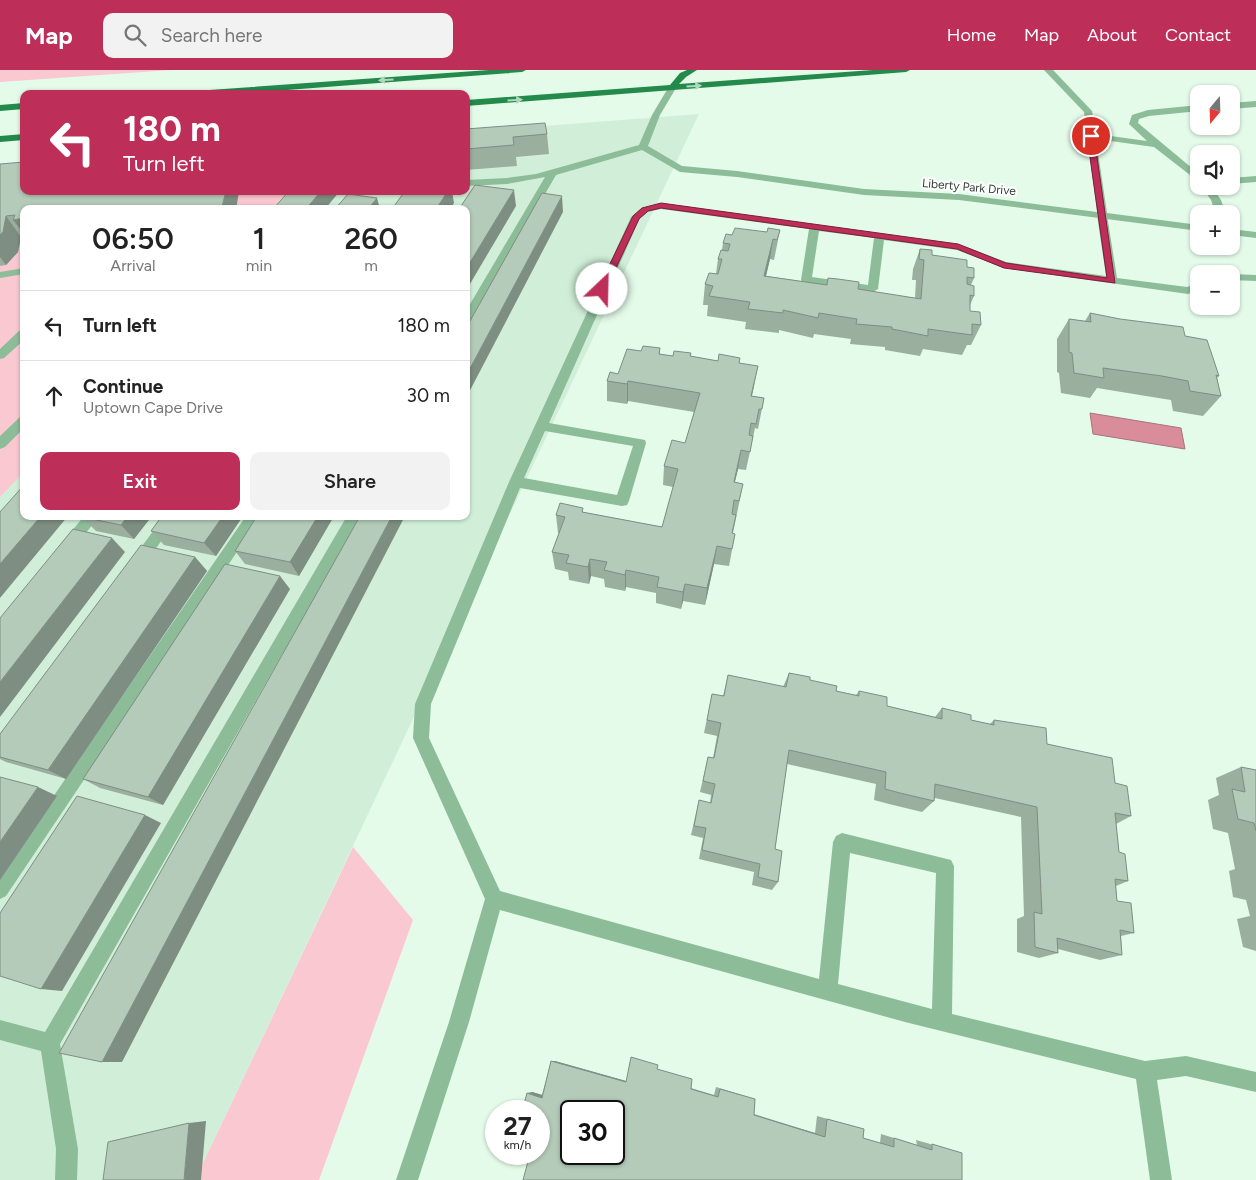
<!DOCTYPE html>
<meta charset="utf-8">
<style>
:root{--surface:#fff;--page:#f2f2f2;--text:#222;--muted:#767676;--line:#e0e0e0;--accent:#bd2e59}
body{margin:0;font-family:Figtree,sans-serif;background:var(--page);color:var(--text);height:100vh;display:flex;flex-direction:column;font-size:19px;white-space:nowrap}
*{box-sizing:border-box;margin:0}
p{font-size:16px;color:var(--muted)}
.icon{flex:none;width:28px;height:28px;fill:none;stroke:currentColor;stroke-width:2;stroke-linecap:round;stroke-linejoin:round}
.map{position:relative;flex:1;overflow:hidden}
.side{position:absolute;left:20px;top:135px;width:450px;height:315px;display:flex;flex-direction:column;background:var(--surface);border-radius:10px;box-shadow:0 1px 4px #0004}
.side>*{flex:none}
.top-card{position:absolute;left:20px;top:20px;width:450px;height:105px;border-radius:10px;box-shadow:0 1px 4px #0004;background:#bd2e59;color:#fff;overflow:hidden}
.needle{width:32px;rotate:199deg}
.fabs{position:absolute;left:1190px;top:15px;display:grid;gap:10px}
.fabs a{display:grid;place-items:center;width:50px;height:50px;border-radius:10px;background:var(--surface);box-shadow:0 1px 4px #0004;font-size:25px}
.speed{position:absolute;left:485px;top:1030px;display:flex;gap:10px;font-size:25px;font-weight:700;text-align:center}
.speed>*{display:grid;place-content:center;width:65px;height:65px;border-radius:50%;background:var(--surface);box-shadow:0 1px 4px #0004;line-height:1}
.speed small{font-size:12px;font-weight:400}
.speed .limit{border:2px solid #111;border-radius:8px;background:#fff;color:#111}
.pin{position:absolute;display:grid;place-items:center;width:42px;height:42px;color:#fff;margin:-21px;border:2px solid #fff;border-radius:50%;box-shadow:0 1px 5px #0007}
.me{position:absolute;width:55px;margin:-28px;rotate:24deg;stroke-linejoin:round;filter:drop-shadow(0 0 4px #0008)}
.turn{display:flex;align-items:center;gap:18px;height:105px;padding:0 20px;font-size:22px}
.turn .icon{width:65px;height:65px;stroke-width:2.5}
.turn b{display:block;font-size:35px;line-height:42px}
.eta{display:flex;justify-content:space-evenly;align-items:center;height:85px;text-align:center}
.eta b{font-size:30px;font-weight:600;line-height:35px}
.primary-button{display:flex;gap:10px;margin-top:auto;padding:10px 20px}
.primary-button a{flex:1;height:58px;border-radius:10px;background:var(--accent);color:#fff;font-size:20px;font-weight:600;line-height:58px;text-align:center}
.primary-button a+a{background:var(--page);color:var(--text)}
ul{padding:0;list-style:none}
li{display:flex;align-items:center;gap:15px;height:70px;padding:0 20px;border-top:1px solid var(--line)}
li div{flex:1}
li b{display:block;font-size:19px}
li em{font-style:normal}
header{display:flex;align-items:center;gap:30px;box-sizing:border-box;height:70px;padding:0 25px;background:var(--accent);color:#fff}
header strong{font-size:24px}
nav{display:flex;gap:28px;margin-inline-start:auto;font-size:18px}
.search{width:350px;height:45px;background:var(--page);display:flex;align-items:center;gap:12px;box-sizing:border-box;padding:0 18px;border-radius:10px;color:var(--muted);font-size:19px}
.map>svg:first-child{display:block}
.built{fill:#d1efd8}
.green{fill:#fac8d0}
.water{fill:#d98c9a;stroke:#a7747b}
.lines{fill:none;stroke-linecap:round;stroke-linejoin:round}
.lane{fill:#8dbc99;fill-rule:evenodd}
.street{fill:#8dbc99;fill-rule:evenodd}
.primary{fill:#238a4c;fill-rule:evenodd}
.wall{fill:#9baf9f}
.shaded-wall{fill:#7e8e82}
.building{fill:#b4cbb9;stroke:#7e8e82;fill-rule:evenodd}
.oneway{fill:#b2d6c0}
.route{fill:#bd2e59;stroke:#7b1e3a}
.labels{text-anchor:middle;stroke-width:4;stroke-linejoin:round;paint-order:stroke}
.far-street-label{font-size:12px;fill:#323b34;stroke:#fff}
</style>
<header>
<strong>Map</strong>
<div class="search"><svg class="icon" aria-label="search" viewBox="0 0 24 24"><circle cx="10" cy="10" r="6"/><path d="M15 15l6 6"/></svg>Search here</div>
<nav><a>Home</a><a>Map</a><a>About</a><a>Contact</a></nav>
</header>
<div class="map">
<svg width="1256" height="1110" viewBox="0 0 1256 1110">
<rect width="100%" height="100%" fill="#e4fbe9"/>
<!-- built -->
<path class="built" d="M699 44 195 1110H0V427L24 402V446H466V139H272L288 121H466V62Z"/>
<!-- green -->
<path class="green" d="M0 0H172L0 12Z
M0 100 24 121H288L272 139H24V402L0 427Z
M353 777 413 850 319 1110H195Z"/>
<!-- water -->
<path class="water" d="M1090 343 1181 358 1185 379 1093 364Z"/>
<g class="lines">
<!-- lane -->
<path class="lane" d="M1044 0H1053L1092 41 1096 64 1147 71 1129 54 1132 45 1148 40 1199 35V41L1149 46 1139 49 1138 53 1199 104V112L1154 77 1096 69 1107 143 1199 155V161L959 130 864 125 737 107 680 102 642 80 556 105 472 251 466 255V241L545 107 507 114 466 116V110L507 108 536 104 639 75 652 45 668 18 672 15 676 18 660 45 648 76 682 96 737 101 864 119 959 124 1097 142 1084 42Z
M1256 31V37L1231 39V33Z
M1256 106V112L1231 114V108Z
M1201 116H1211L1221 130 1226 144H1216L1211 130Z
M350 121H360L346 139H336Z
M1231 159 1256 162V168L1231 165Z
M24 198V204L0 208V202Z
M24 259V270L4 288 0 289V279L20 260Z
M24 346V358L5 377 0 379V366L20 347Z
M84 446H99L73 480 68 482 63 480 61 476 63 472Z
M164 446H179L142 498 137 500 132 498 130 494 132 490Z
M246 446H261L6 826 0 829V804Z
M347 446H361L60 974 78 1079 77 1110H55L56 1079 41 981 0 970V950L45 962Z"/>
<!-- street -->
<path class="street" d="M661 133 959 174 1006 192 1106 206 1097 145 1102 142 1107 145 1117 208 1187 217 1199 213V220L1188 224 1004 198 957 180 884 170 878 219 873 222 802 212 801 210 809 159 661 139 648 142 640 148 549 353 645 370 646 373 629 431 627 435 622 436 520 418 431 634 429 668 500 821 819 909 833 772 836 766 842 763 951 790 954 796 952 944 1145 991 1186 986 1256 1002V1022L1186 1006 1157 1010 1172 1110H1150L1136 1009 905 952 500 840 469 952 418 1110H396L449 952 485 829 413 668 415 634 509 412 631 147 642 138ZM819 161 874 168 868 215 812 207ZM545 361 633 376 617 425 524 408ZM850 783 936 803 932 939 838 914Z
M1231 204 1256 205V211L1231 210Z"/>
<!-- primary -->
<path class="primary" d="M489 0H526L522 2 233 24H191L195 21Z
M687 0H697L686 7 679 14 873 0H910L906 2 466 36V30L670 15 680 3Z
M24 33V39L0 41V35Z
M24 64V70L0 72V66Z"/>
</g>
<!-- wall -->
<path class="wall" d="M466 59 547 64 549 84 516 87 517 96 466 100Z
M0 94 239 121 236 139H24V166L21 167 18 182 6 195 0 196Z
M780 160 774 190 770 189 766 206 915 228 916 210H912L913 199 920 179 932 185 967 197 974 208 971 215 974 226 970 235V241L981 255 971 275H967L962 285 923 279 920 286 885 280V277L850 274 851 269 814 264 813 268 779 260V263L745 259 746 252 707 246 708 235H703L705 214 716 204 718 189 722 180 723 173 732 165 767 162Z
M1090 243 1185 266 1219 306 1217 308 1221 326 1203 346 1173 341 1171 330 1146 326 1097 318 1090 328 1061 323 1059 303 1057 302V269L1069 249 1085 251Z
M660 278V284L673 286H691L718 291 740 293 754 316 752 326 764 328 758 359 755 358 746 400 738 399 735 412 743 414 733 463 735 464 729 496 714 494 705 535 683 531 681 539 656 533V523L626 517 625 521 605 517 604 509 591 506 589 514 569 510 568 502 555 499 552 482 559 463H558L556 445 583 438V442L662 457 673 417 663 415 664 396 685 373 694 342 628 331 627 334 607 331V311L618 304 641 281Z
M152 446 134 469 96 461 82 447Z
M162 446H243L216 486 164 475 151 461Z
M257 446H334L299 506 245 494 235 481Z
M195 487 207 501 66 709 6 692 0 689V664Z
M290 519 163 735 100 718 83 709Z
M789 603 836 621 856 625 859 621 887 636 935 647 942 638 971 650 990 654 994 650 1047 674 1115 713 1131 746 1116 754 1119 782 1128 811 1116 816 1117 831 1134 863 1121 866 1122 885 1100 890 1058 879V883L1039 888 1017 882V849L1024 846 1021 747 935 728 934 731 922 742 889 734 874 730 876 714 787 694 775 779 778 812 772 820 752 815 754 802 699 789 703 768 691 765 699 730 710 733 711 725 700 722 708 687 713 688 717 666 704 663 712 624 723 626 728 605 783 617Z
M1241 697 1256 700V881L1243 877 1237 849 1250 846 1246 830 1233 827 1229 801 1235 799 1228 763 1213 759 1208 730 1219 725 1216 708Z
M551 991H555L626 1011 657 999 691 1018 714 1025 716 1017 755 1029 754 1044 815 1063 817 1046 864 1059 863 1068 880 1073 881 1064 917 1075 916 1070 962 1083 539 1084 532 1022 542 1025Z"/>
<!-- shaded-wall -->
<path class="shaded-wall" d="M514 120 516 136 467 219 466 214V199Z
M226 121H239L236 139H223L222 137Z
M321 121H340L325 139H306Z
M448 121H452L454 133 450 139H436Z
M562 126 563 142 466 328V306Z
M377 128 380 139H368Z
M6 146 21 167 18 182 6 195 0 187V165Z
M24 148V164L13 150Z
M773 169 770 189 761 226 764 206Z
M758 296 754 316 747 345 751 326Z
M628 311V331L627 334V314Z
M741 380 738 399 730 430 734 412Z
M41 446H68L0 528V494Z
M128 446H152L134 469 121 455Z
M223 446H243L216 486 204 473Z
M318 446H334L299 506 290 492Z
M392 446H405L122 992H102Z
M112 468 125 482 0 647V612Z
M717 476 714 494 705 535 707 518Z
M195 487 207 501 66 709 48 700Z
M590 489 591 506 589 514 588 497Z
M626 500V517L625 521V505Z
M280 506 290 519 163 735 148 727Z
M685 514 683 531 681 539 683 522Z
M38 717 57 726 0 810V772Z
M145 745 161 753 62 921 41 919Z
M551 991H555L626 1011V1012Z
M532 1022 546 1026 542 1028 527 1023Z
M747 1043 815 1063 825 1067 754 1045Z
M206 1051 201 1110H184L189 1053Z"/>
<!-- building -->
<path class="building" d="M545 53 547 64 513 67 514 75 466 79V59Z
M24 92V121H226L222 137 208 139H24V148L13 150 15 145 6 146 3 162 0 165V94Z
M475 115 514 120 466 199V139H459Z
M289 121H321L306 139H273Z
M405 121H448L436 139H392Z
M542 123 562 126 466 306V258Z
M348 124 377 128 368 139H335Z
M735 158 767 162 768 158 780 160 777 170 773 169 764 206 827 215 828 208 838 209 859 212 858 219 921 229 924 190 919 189 920 179 932 180V185L967 190V197L974 198V208L967 207V214L974 216V226L970 225V241L980 242 981 255 972 254V265L928 259V266L892 259V257L856 254 857 249 819 243 818 248 783 240V243L748 239 750 232 709 226 713 216 705 214 709 203 718 204 722 189H718L721 180 728 181 730 174 723 173 726 164 732 165Z
M1090 243 1120 249 1183 257 1185 266 1207 270 1219 306 1216 305 1221 326 1190 321 1188 311 1162 306 1103 298 1104 308 1074 303 1072 283 1069 282V249L1091 252Z
M643 276 660 278 659 284 673 286 674 281 691 283 690 286 718 291 719 284 740 288 739 293 758 296 751 326 764 328 762 339H759L756 354 751 353 749 365 753 366 750 382 741 380 734 412 743 414 739 431 734 430 732 444 736 445 732 463 735 464 732 479 717 476 707 518 685 514 683 522 657 517 659 507 626 500 625 505 604 500 607 492 590 489 588 497 566 493 569 485 552 482 565 447 556 445 560 433 583 438 582 442 662 457 678 399 664 396 672 370 685 373 700 323 628 311 627 314 607 311 610 302 618 304 627 279 641 281Z
M24 415V446H41L0 494V442Z
M83 446H128L121 455 82 447Z
M162 446H223L204 473 151 461Z
M257 446H318L290 492 235 481Z
M360 446H392L102 992 59 983Z
M73 459 112 468 0 612V548Z
M141 475 195 487 48 700 0 687V664Z
M225 494 280 506 148 727 83 709Z
M789 603 810 607V610L837 616 836 621 859 626V621L887 627V636L942 649V638L971 645V650L994 655V650L1046 658 1047 674 1112 688 1115 713 1127 716 1131 746 1115 743 1119 782 1125 784 1128 811 1115 809 1117 831 1131 833 1134 863 1120 860 1122 885 1057 868 1058 883 1035 877 1034 842 1042 844 1037 737 935 714 934 731 900 723 885 719 886 702 789 680 775 779 782 781 778 812 758 807 760 794 702 780 706 758 694 756 699 730 711 733 715 714 703 711 708 687 714 688 721 653 707 650 712 624 724 626 728 605 786 617Z
M1241 697 1256 700V761L1254 753 1238 749 1232 719 1245 722Z
M0 707 38 717 0 772Z
M77 726 145 745 41 919 0 906V843Z
M631 987 658 995 657 999 692 1009 691 1019 718 1027 720 1019 755 1029 754 1045 825 1067 827 1049 864 1059 863 1068 894 1077V1068L932 1080V1074L962 1083V1110H523L530 1084H539V1041H522L527 1023 542 1028 551 991 626 1012ZM571 1041H614V1084H571Z
M189 1053 184 1110H103L108 1072Z"/>
<!-- one-way arrows -->
<defs><path id="oneway-solid" d="M-6-.8H1V-3.2L6.5 0L1 3.2V.8H-6Z" transform="scale(1.25)"/></defs>
<g class="oneway">
<use href="#oneway-solid" transform="translate(386 10) rotate(176)"/>
<use href="#oneway-solid" transform="translate(694 16) rotate(-4)"/>
<use href="#oneway-solid" transform="translate(515 30) rotate(-4)"/>
</g>
<!-- route -->
<path class="route" d="M1091 64 1094 66 1115 213 1004 198 957 179 661 138 648 141 639 149 606 219 602 222 598 219 633 146 642 138 661 133 958 174 1006 193 1107 208 1087 66Z"/>
<g class="labels">
<!-- far-street labels -->
<g class="far-street-label">
<text transform="translate(969 117) rotate(5)" y="4">Liberty Park Drive</text>
</g>
</g>
</svg>
<div class="fabs">
<a><svg class="needle" viewBox="-14 -14 28 28"><path d="M0-13l5 13h-10z" fill="#e53935"/><path d="M0 13l5-13h-10z" fill="#767676"/></svg></a>
<a><svg class="icon" aria-label="sound" viewBox="0 0 24 24"><path d="M4 9h4l5-4v14l-5-4H4zM17 9q2 3 0 6"/></svg></a>
<a>+</a>
<a>−</a>
</div>
<div class="speed"><div>27<small>km/h</small></div><div class="limit">30</div></div>
<div class="pin" style="left:1091px;top:66px;background:#d93025"><svg class="icon" aria-label="arrive" viewBox="0 0 24 24"><path d="M6 21V4h12l-3 4 3 4H6"/></svg></div>
<svg class="me" style="left:602px;top:219px" viewBox="-20 -20 40 40"><circle r="19" fill="#fff"/><path d="M0-13L10 11 0 6-10 11z" fill="#bd2e59"/></svg>
<div class="top-card">
<div class="turn"><svg class="icon" aria-label="left" viewBox="0 0 24 24"><path d="M17 20v-9H6M10 6l-5 5 5 5"/></svg><div><b>180 m</b>Turn left</div></div>
</div>
<section class="side">
<div class="eta">
<div><b>06:50</b><p>Arrival</p></div>
<div><b>1</b><p>min</p></div>
<div><b>260</b><p>m</p></div>
</div>
<ul>
<li><svg class="icon" aria-label="left" viewBox="0 0 24 24"><path d="M17 20v-9H6M10 6l-5 5 5 5"/></svg><div><b>Turn left</b></div><em>180 m</em></li>
<li><svg class="icon" aria-label="ahead" viewBox="0 0 24 24"><path d="M12 20V5M6 11l6-6 6 6"/></svg><div><b>Continue</b><p>Uptown Cape Drive</p></div><em>30 m</em></li>
</ul>
<div class="primary-button"><a>Exit</a><a>Share</a></div>
</section>
</div>
